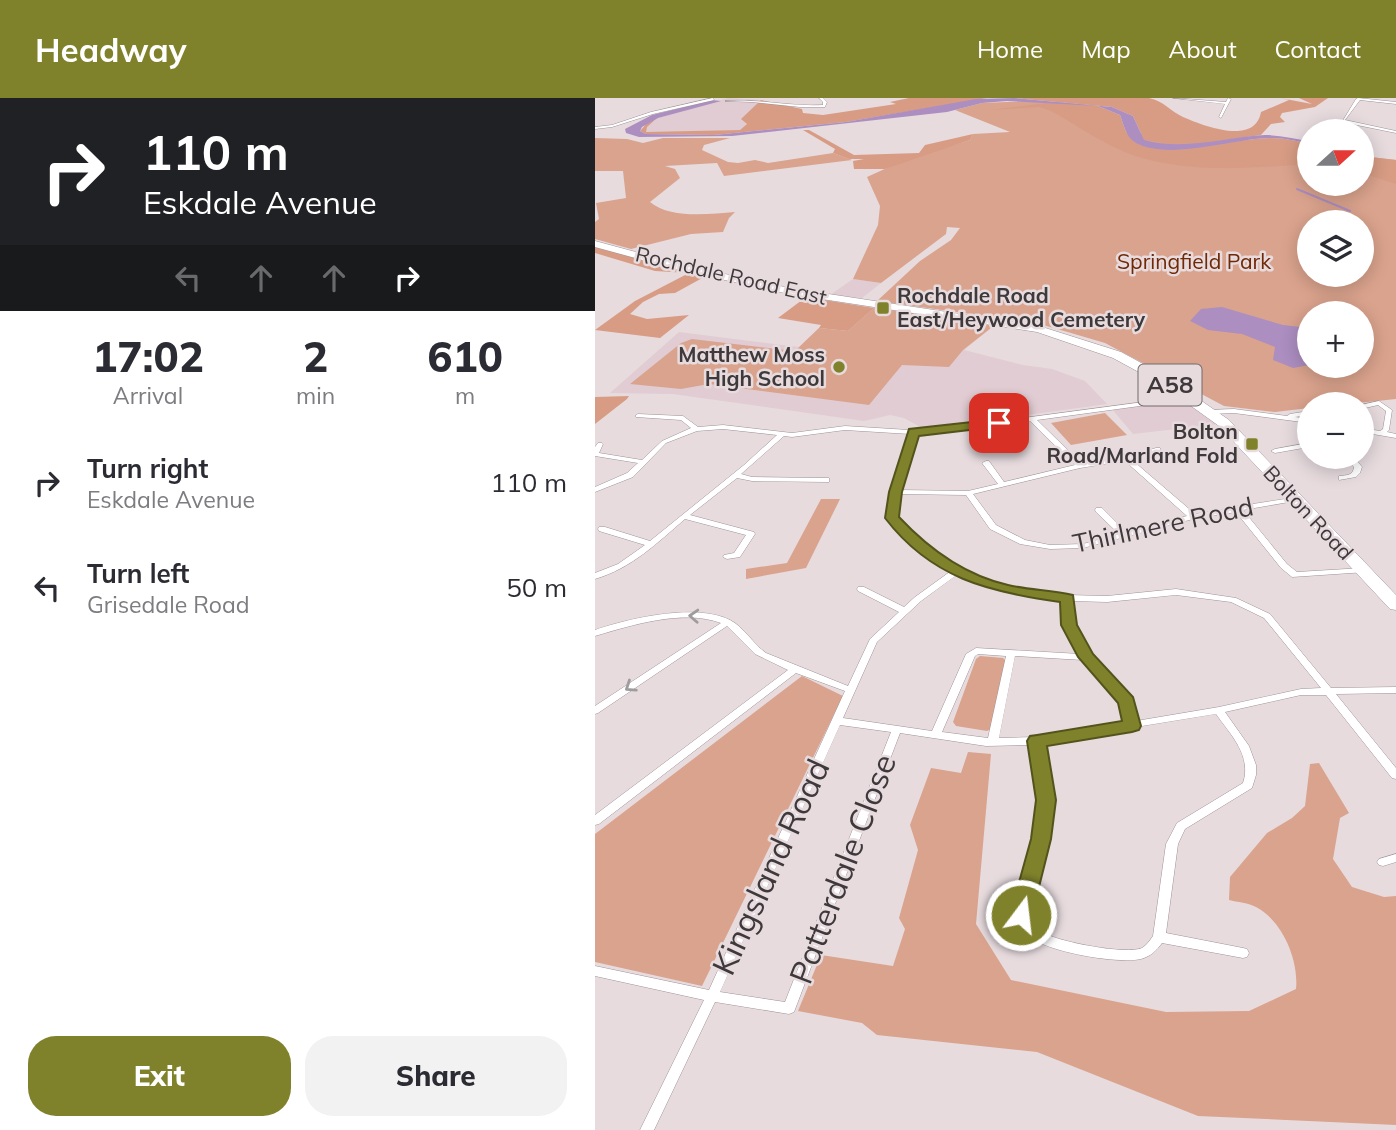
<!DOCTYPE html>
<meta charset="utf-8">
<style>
:root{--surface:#fff;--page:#f2f2f3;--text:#2b2b33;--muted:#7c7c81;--accent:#80822b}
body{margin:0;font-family:Mulish,sans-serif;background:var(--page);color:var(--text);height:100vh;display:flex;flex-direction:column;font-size:26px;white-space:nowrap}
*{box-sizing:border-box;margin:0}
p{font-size:23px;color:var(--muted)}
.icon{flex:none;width:38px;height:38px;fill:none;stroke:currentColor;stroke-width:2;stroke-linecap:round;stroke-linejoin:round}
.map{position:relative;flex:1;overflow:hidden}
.side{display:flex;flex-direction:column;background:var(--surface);width:595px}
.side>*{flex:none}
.guide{background:#202124;color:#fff;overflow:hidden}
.needle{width:46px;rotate:69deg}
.buttons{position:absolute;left:702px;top:21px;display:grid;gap:14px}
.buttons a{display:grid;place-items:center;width:77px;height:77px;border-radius:50%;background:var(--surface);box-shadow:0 4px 18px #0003;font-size:35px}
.pin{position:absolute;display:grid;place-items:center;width:60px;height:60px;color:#fff;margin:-30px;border-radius:14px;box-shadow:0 4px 10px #0006}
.me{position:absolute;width:77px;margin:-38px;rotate:15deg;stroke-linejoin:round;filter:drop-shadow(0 0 5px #0008)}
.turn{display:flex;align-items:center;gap:24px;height:147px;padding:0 28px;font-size:32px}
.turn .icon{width:91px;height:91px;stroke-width:2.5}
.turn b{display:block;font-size:49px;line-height:60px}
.lanes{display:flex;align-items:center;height:66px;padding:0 28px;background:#0003;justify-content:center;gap:35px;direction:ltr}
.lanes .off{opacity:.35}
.eta{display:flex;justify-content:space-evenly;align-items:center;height:119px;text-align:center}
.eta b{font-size:42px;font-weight:800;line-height:49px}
.cta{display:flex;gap:14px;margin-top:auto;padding:14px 28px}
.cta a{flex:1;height:80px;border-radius:28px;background:var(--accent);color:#fff;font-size:28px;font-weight:800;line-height:80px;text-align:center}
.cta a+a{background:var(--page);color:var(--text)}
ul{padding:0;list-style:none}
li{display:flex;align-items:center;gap:21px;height:105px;padding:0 28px}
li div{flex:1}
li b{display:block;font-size:26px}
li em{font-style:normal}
header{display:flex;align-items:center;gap:42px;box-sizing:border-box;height:98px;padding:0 35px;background:var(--accent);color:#fff}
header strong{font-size:33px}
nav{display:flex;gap:38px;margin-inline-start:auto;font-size:24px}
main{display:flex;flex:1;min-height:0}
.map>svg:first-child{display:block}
.built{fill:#e0ccd2}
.green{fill:#daa38d;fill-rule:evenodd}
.forest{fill:#d89c84}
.water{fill:#ac8ec1}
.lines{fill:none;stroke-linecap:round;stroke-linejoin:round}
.stream{stroke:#ac8ec1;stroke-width:2}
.street-casing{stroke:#9e9397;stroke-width:1}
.highway-casing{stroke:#9e9397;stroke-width:1}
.street{fill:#fff;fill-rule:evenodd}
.highway{fill:#fff;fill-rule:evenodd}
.oneway{stroke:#9e9c9d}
.route{fill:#80822b;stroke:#53541c;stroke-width:2}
.poi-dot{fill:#80822b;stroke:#e7dbde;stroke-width:2.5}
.labels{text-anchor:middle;stroke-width:5;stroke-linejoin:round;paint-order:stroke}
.far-park-label{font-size:21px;fill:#702805;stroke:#e7dbde}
.far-street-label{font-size:21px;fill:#3e393b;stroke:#e7dbde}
.far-poi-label{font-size:21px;font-weight:bold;fill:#3e393b;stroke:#e7dbde;text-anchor:end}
.shield{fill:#e7dbde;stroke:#716a6c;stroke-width:2}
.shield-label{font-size:24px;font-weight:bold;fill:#3e393b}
.street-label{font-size:26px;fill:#3e393b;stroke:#e7dbde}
.near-street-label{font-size:32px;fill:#3e393b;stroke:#e7dbde}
</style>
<header>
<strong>Headway</strong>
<nav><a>Home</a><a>Map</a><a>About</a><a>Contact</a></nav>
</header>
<main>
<section class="side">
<div class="guide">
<div class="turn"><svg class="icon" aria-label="right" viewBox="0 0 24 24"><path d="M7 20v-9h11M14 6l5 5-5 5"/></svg><div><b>110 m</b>Eskdale Avenue</div></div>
<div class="lanes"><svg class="icon off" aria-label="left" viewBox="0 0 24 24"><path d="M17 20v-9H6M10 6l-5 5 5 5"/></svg><svg class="icon off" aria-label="ahead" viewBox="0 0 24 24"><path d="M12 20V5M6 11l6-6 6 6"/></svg><svg class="icon off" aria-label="ahead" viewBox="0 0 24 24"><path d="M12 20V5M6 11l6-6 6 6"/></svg><svg class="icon" aria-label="right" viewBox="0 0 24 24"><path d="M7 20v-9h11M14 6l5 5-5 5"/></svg></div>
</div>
<div class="eta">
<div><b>17:02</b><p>Arrival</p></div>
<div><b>2</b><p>min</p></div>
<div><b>610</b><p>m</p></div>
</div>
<ul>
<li><svg class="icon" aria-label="right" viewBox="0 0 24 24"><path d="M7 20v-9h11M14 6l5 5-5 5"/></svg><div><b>Turn right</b><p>Eskdale Avenue</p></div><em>110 m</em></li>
<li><svg class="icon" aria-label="left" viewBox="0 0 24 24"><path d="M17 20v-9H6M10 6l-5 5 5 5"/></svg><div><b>Turn left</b><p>Grisedale Road</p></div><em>50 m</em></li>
</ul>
<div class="cta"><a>Exit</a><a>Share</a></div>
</section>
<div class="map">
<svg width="801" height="1032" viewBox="0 0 801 1032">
<rect width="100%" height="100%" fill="#e7dbde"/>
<!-- built -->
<path class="built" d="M133 0 166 2 147 21 152 26 145 32 51 35V29L63 20Z
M258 181 286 185 267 200 235 197Z
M279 210 401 226 369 252 428 267 457 271 490 283 512 306 329 331 309 320 295 317 269 323 78 296 15 295 84 234 204 249 224 230 253 233Z
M590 303 624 326 538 336 517 311Z"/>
<!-- green -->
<path class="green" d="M432 3 481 6 531 35 714 46V86H766L767 58 801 62V301L753 306H714V310L680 314 629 308 510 245 476 235 441 225 282 203 325 163 356 142 365 130 352 129 351 136 286 185 258 181 283 127 285 108 272 79 305 64 375 42 378 36 415 34 360 12 387 5ZM714 124H766V177H714ZM714 215H766V268H714Z
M0 40 32 41 48 45 68 40H135L109 47 107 52 133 64 143 65 160 62 173 65 238 55 257 62 129 78 122 65 70 68 80 71 85 80 55 104C75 121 114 116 140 114L134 120 128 134 96 136 36 151 0 141V124L4 121 1 105 31 100 28 73H0Z
M279 210 401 226 368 252 354 269 307 267 274 307 114 286 86 291 35 286 86 245 97 241 200 253 224 230 253 233Z
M510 315 532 337 476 347 456 325Z
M226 401H245L211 470 151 481V471L192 465Z
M385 558 408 560 411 563 396 631 392 633 361 628 358 624 381 561Z
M207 578 248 598 107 888 0 864V736Z
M373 654 396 656 381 826 416 882 571 914 654 913 701 891C704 863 688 823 661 809 654 805 642 804 634 802L635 779 672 735 697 720 710 708 715 666 724 665 754 715 745 720 738 761 757 789 789 799 801 798V1027L603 1018 442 954 282 937 267 925 203 913 226 857 298 868 310 831 304 820 323 752 315 727 336 670 366 675Z"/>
<!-- forest -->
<path class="forest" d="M314 0H392L251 24 119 37 51 36 45 33 53 24 62 20 52 29 51 34 145 32 152 26 146 21 166 2 207 11 208 15 228 17 301 6 295 4Z
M419 0H554C569 3 575 13 588 19 609 28 660 48 666 14L694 2 685 0 717 6 704 0H733L720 9 687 15 685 19 690 24 676 26 666 37 608 45 575 46 549 42 538 18 517 9Z
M459 4 503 8 525 17C529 28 531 39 541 45 575 63 640 40 676 40 689 40 702 43 714 46V66C661 70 599 75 547 60 515 51 485 29 456 13L445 9 395 12Z
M208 32H214L259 57 324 55 330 47 378 36 375 42 290 71H259L258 63 269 61H254L238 55 240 51Z
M766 58 801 62V86L767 75Z
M0 149 111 178 80 195 64 196 48 204 35 216 52 221 94 217 65 240 0 232 40 203 94 175 60 173 0 155Z
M211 199 279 210 253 233 224 230 226 227 183 220Z
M34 298 32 301 0 326V299Z"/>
<!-- water -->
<path class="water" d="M419 0 517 9 538 18 549 42C589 53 630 39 670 37 685 37 700 41 714 43V46C702 43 689 40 676 40 640 40 575 63 541 45 531 39 529 28 525 17L503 8 412 3 387 5 352 14 137 38 44 39 31 35 30 31 57 17 117 2 126 3 63 20 47 29 45 33 51 36 119 37 251 24 381 1Z
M627 209 688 227 714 230V267L698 270 678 262 680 249 647 236 613 232 595 223 606 211Z"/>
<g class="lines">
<!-- stream -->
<path class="stream" d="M702 91 755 113"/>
<defs>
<path id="street" d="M118 0 119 2 58 16 17 29 0 31V29L17 27 56 14Z
M224 0H228L232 4 230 9H205L157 4 130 3C159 0 196 9 228 7V4Z
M578 0 631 4 633 0 636 1 626 20 624 19 630 6Z
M763 0 801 4V6L765 2 750 22 801 33V35L747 24 761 1Z
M594 298 597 300 596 301 442 322 487 366 531 359 561 350H565V352L537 362 600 416 638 410 642 408H645L703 399 704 401 700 403 648 412 692 466 702 474 768 470 772 472 771 474 697 479 686 470 641 414 598 421 488 450 455 451 425 446 395 431 371 397 304 396 301 420 326 446 365 471 411 489 472 497 512 498 581 491 641 500 675 516 736 590 801 589V595L741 596 801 670V681L797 680 731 597H706L630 614 654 648 661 667V677L657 690 590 731 583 746 571 835 648 850 652 851 654 855 652 859 648 860 567 845C561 853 556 858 546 861 524 866 460 855 440 842 432 837 425 825 420 817L440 741 446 702 437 647 391 648 305 635 199 914 194 916 120 904 59 1032H45L109 902 0 878V868L114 892 250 593 201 575 4 726 0 727V717L193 572 160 556 132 528 3 615 0 616V608L126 525C88 511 37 527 0 538V532C35 520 101 505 135 522 149 529 158 546 171 555L253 588 275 541 304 514 263 493 262 491 263 489H269L309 509 320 499 356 473 320 450 293 420 297 394 315 336 250 332 197 339 189 338 146 376 157 379 231 380H234V384L157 383 142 380 95 417 159 434 160 436 145 459 132 461 128 459 129 457 139 455 151 437 90 421C62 445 37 470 0 481V475L23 466 50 447 4 433 3 431 4 429H10L55 443 149 367 182 337 128 331 102 333 71 345 38 379 0 394V389L32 375 43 365 0 358V349L3 345H7L8 346 4 355 47 362 67 343 96 330 86 322 41 319V317L43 316 88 318 103 329 128 327 197 335 250 328 330 333ZM435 323 480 367 409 384 394 363H391L387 365 403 386 373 393 305 392 322 337H330ZM530 363 592 418 531 434 507 410H501L500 412 501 414 524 436 488 446 455 447 430 442 401 427 378 396 485 370ZM363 476 409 494 468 502 470 527 485 556 381 550 371 556 337 633 248 620 282 544 326 503ZM581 497 636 504 669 520 726 590 706 591 624 609 541 623 535 601 495 558 478 527 477 503 512 504ZM383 556 411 558 393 640 347 634 380 558ZM420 558 488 562 527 604 531 624 441 639 404 640ZM621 616C636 637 657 658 648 685L582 725 571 746 558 838C555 842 552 847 547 850 531 857 466 844 451 836 443 831 438 823 432 816L452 741 456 702 446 646 534 631H537L541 629ZM245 627 296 634 190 904 125 894Z
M784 303 797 312 794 332 792 334 801 336V340L766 334V330L785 333 788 331 791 313 783 307 766 311V307Z
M639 311 692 318 695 316 714 313V317L700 319 714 321V325L639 315 615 316 612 314 615 312Z
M714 345V349L680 355 676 353 680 351Z
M751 359H759L767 369 765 375 761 379 744 382V378C752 377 758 378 759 369Z
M801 756V764L788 768 784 767 782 764 784 761Z"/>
<path id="highway" d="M0 143 89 167 194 190 444 228 526 254 572 279 634 322 801 497V512L795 511 624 328 564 285 518 260 442 234 194 196 88 173 0 149Z"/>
</defs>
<!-- street casing -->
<use href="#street" class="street-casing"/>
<!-- highway casing -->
<use href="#highway" class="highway-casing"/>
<!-- street -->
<use href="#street" class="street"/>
<!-- highway -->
<use href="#highway" class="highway"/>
</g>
<!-- one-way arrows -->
<defs><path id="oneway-chevron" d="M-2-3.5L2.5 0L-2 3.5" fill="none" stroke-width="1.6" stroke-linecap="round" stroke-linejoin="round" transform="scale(1.75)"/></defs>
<g class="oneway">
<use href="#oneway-chevron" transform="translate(99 518) rotate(-177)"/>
<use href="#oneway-chevron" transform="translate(35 589) rotate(146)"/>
</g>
<!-- route -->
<path class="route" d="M404 321 410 325 408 328 324 338 307 394 304 419C334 451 369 477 413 487 434 492 457 492 478 497L482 527 498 556 538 599 546 628 544 632 537 634 452 648 461 702 456 741 437 817 434 823 426 826 419 823 415 817 436 741 441 702 432 643 435 638 442 637 527 623 523 605 483 559 466 527 465 504C393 494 336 480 290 420L294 394 314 331Z"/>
<!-- markers -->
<g class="poi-dot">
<rect x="281" y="203" width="14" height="14" rx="3.5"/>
<circle cx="244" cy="269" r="7"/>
<rect x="650" y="339" width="14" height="14" rx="3.5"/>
</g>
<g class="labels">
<!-- far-park labels -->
<g class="far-park-label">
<text x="599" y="171">Springfield Park</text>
</g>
<!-- far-street labels -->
<g class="far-street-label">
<text transform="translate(136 178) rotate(13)" y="7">Rochdale Road East</text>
<text transform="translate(713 415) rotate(47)" y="7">Bolton Road</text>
</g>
<!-- far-poi labels -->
<g class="far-poi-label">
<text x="302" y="205" text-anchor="start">Rochdale Road<tspan x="302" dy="24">East/Heywood Cemetery</tspan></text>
<text x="230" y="264">Matthew Moss<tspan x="230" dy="24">High School</tspan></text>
<text x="643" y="341">Bolton<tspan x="643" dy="24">Road/Marland Fold</tspan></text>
</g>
<!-- shield labels -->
<rect class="shield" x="543.5" y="266.5" width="63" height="41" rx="5"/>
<g class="shield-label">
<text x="575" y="295">A58</text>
</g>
<!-- street labels -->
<g class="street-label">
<text transform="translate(568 427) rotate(-12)" y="9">Thirlmere Road</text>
</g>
<!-- near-street labels -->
<g class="near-street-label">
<text transform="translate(176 769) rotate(-65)" y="11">Kingsland Road</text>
<text transform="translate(248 771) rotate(-69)" y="11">Patterdale Close</text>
</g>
</g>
</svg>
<div class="buttons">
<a><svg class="needle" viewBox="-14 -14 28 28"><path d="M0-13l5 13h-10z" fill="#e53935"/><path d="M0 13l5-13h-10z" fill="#7c7c81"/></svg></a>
<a><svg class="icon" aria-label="layers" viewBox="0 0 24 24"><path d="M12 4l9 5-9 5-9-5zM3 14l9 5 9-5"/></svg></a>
<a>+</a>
<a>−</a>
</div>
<div class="pin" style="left:404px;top:325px;background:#d93025"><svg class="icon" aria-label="arrive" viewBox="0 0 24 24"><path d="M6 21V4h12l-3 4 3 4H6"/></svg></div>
<svg class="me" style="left:426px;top:817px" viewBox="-20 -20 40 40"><circle r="17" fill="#80822b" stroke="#fff" stroke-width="3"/><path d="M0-11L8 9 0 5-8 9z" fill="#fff"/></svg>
</div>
</main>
